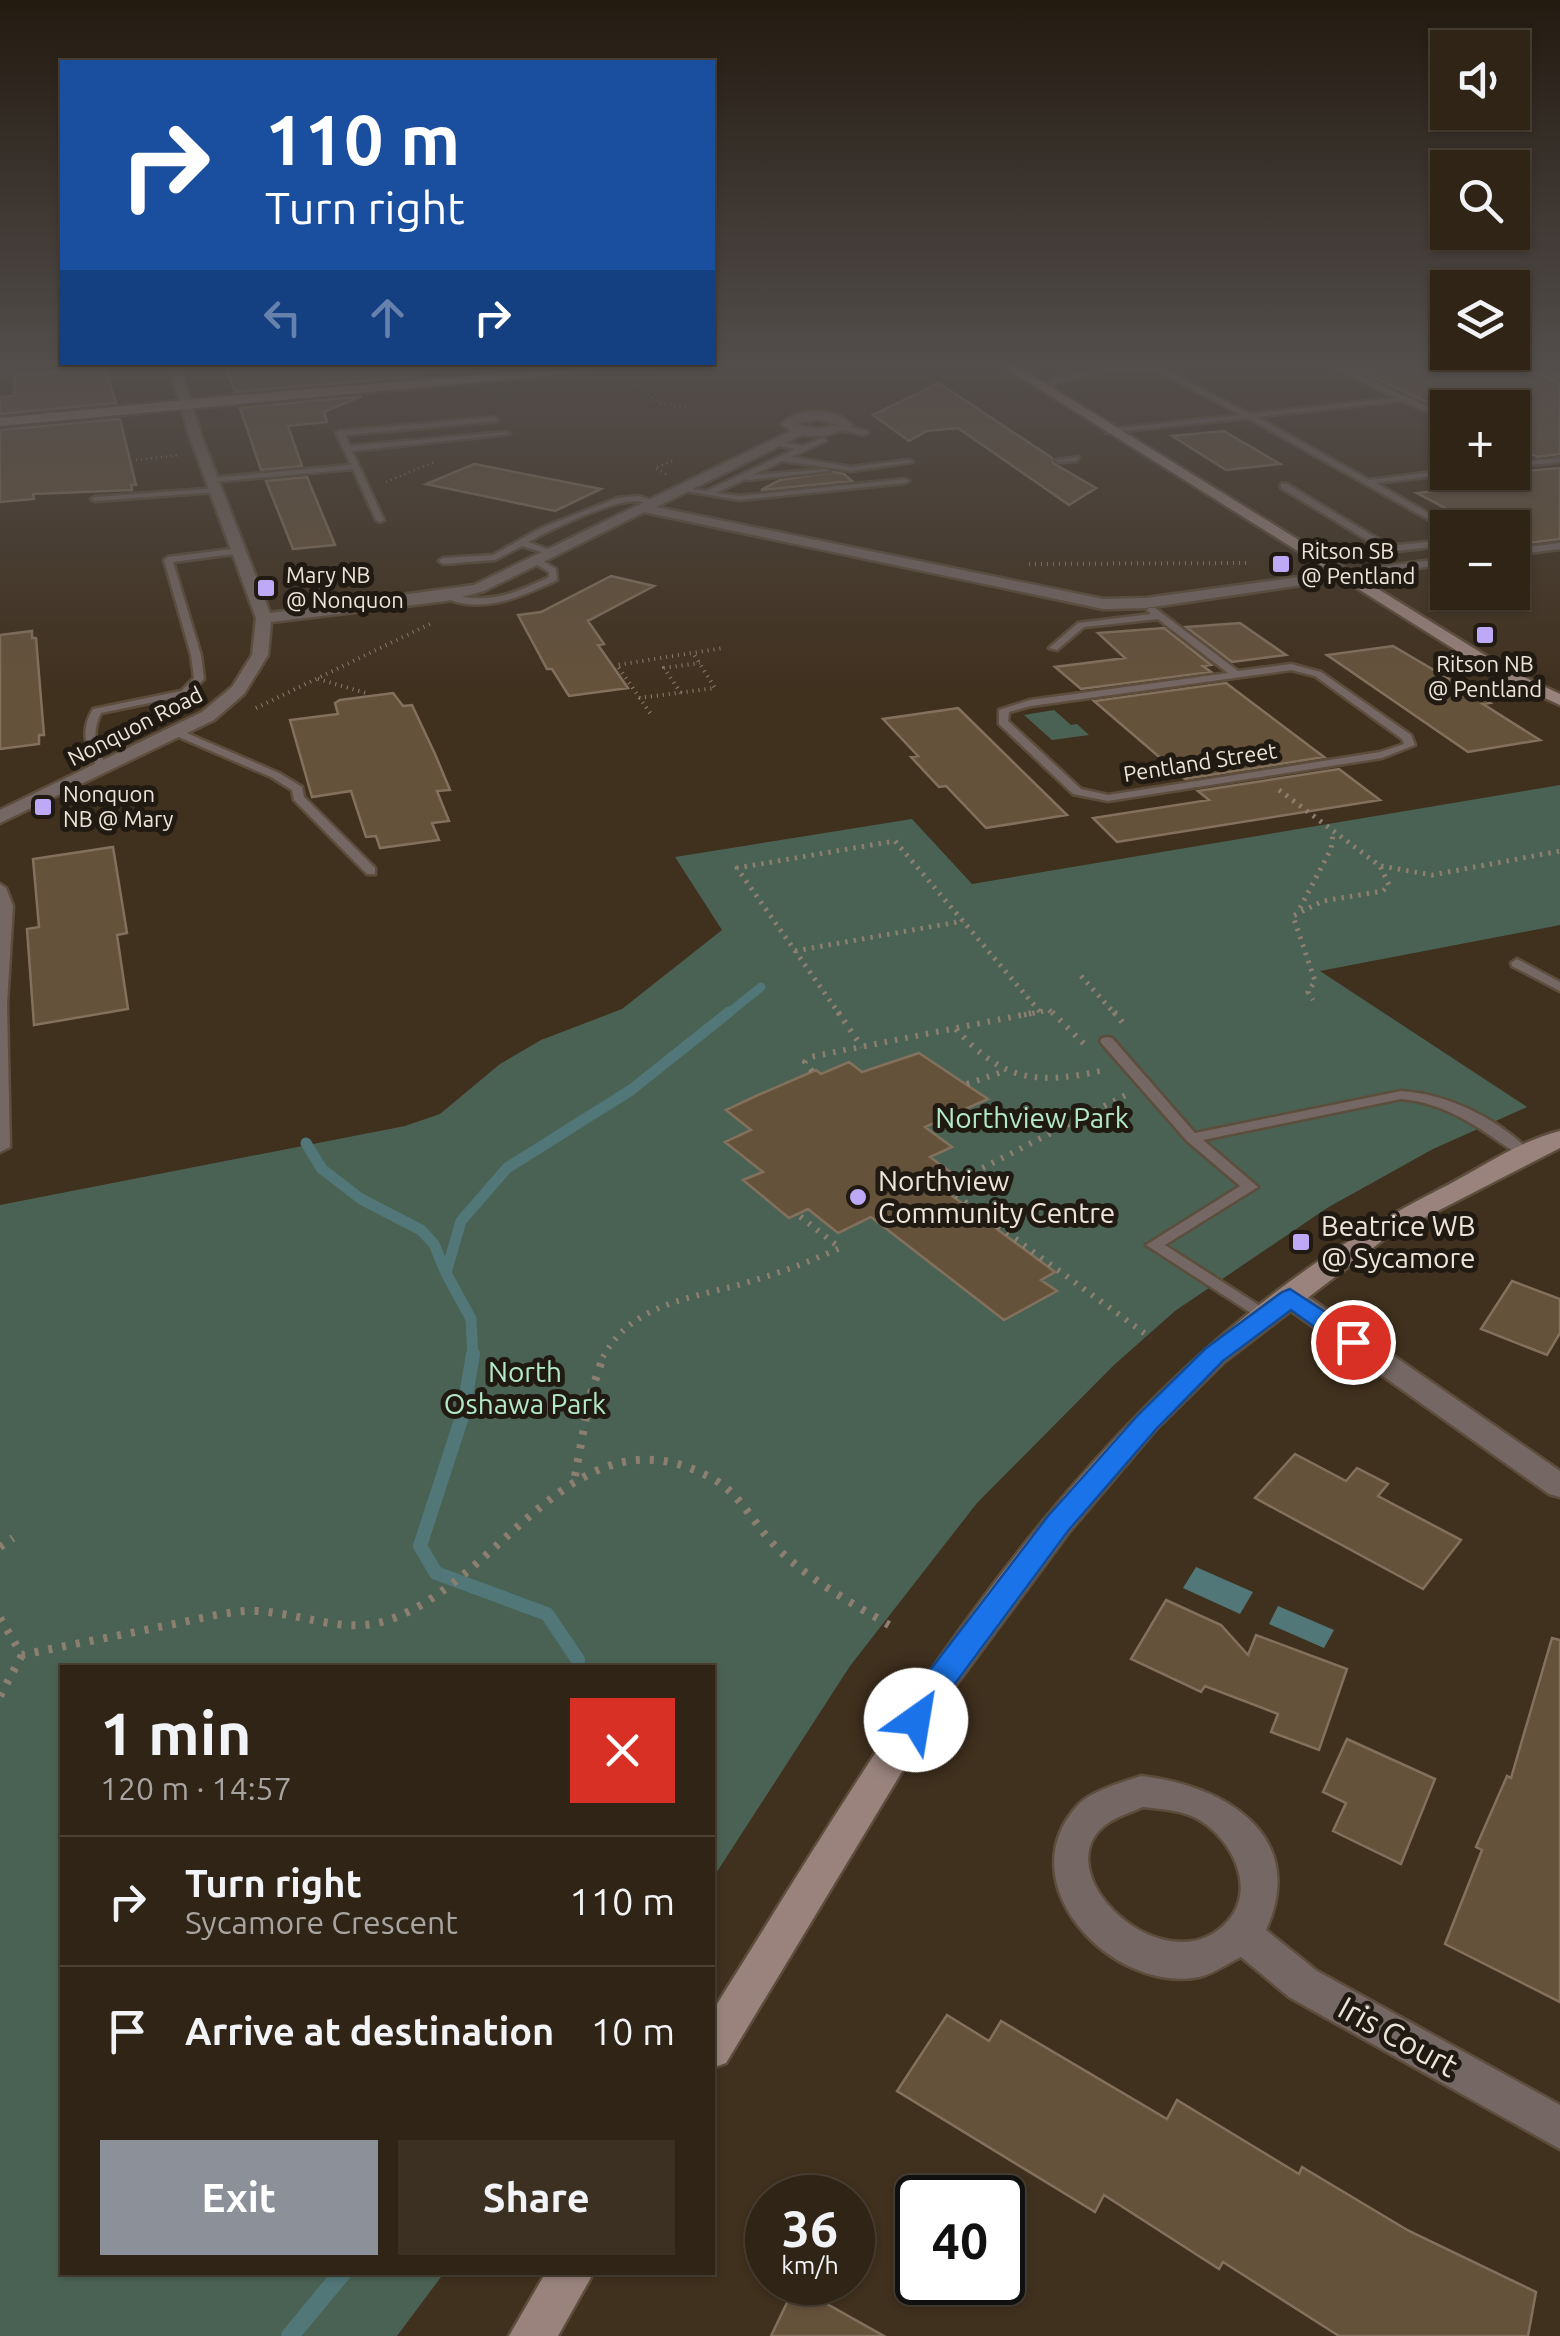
<!DOCTYPE html>
<meta charset="utf-8">
<style>
:root{--surface:#302416;--page:#3c3023;--text:#f1f3f6;--muted:#a8a4a1;--line:#4b4135;--accent:#8c9099}
body{margin:0;font-family:Ubuntu,sans-serif;background:var(--page);color:var(--text);height:100vh;display:flex;flex-direction:column;font-size:38px;white-space:nowrap}
*{box-sizing:border-box;margin:0}
p{font-size:32px;color:var(--muted)}
.icon{flex:none;width:55px;height:55px;fill:none;stroke:currentColor;stroke-width:2;stroke-linecap:round;stroke-linejoin:round}
.map{position:relative;flex:1;overflow:hidden}
.sheet{position:absolute;left:60px;top:1665px;width:655px;height:610px;display:flex;flex-direction:column;background:var(--surface);border-radius:0px;box-shadow:0 2px 8px #0004,0 0 0 2px var(--line)}
.sheet>*{flex:none}
.hud{position:absolute;left:60px;top:60px;width:655px;height:305px;border-radius:0px;box-shadow:0 2px 8px #0004,0 0 0 2px var(--line);background:#1a4fa0;color:#fff;overflow:hidden}
.tools{position:absolute;left:1430px;top:30px;display:grid;gap:20px}
.tools a{display:grid;place-items:center;width:100px;height:100px;border-radius:0px;background:var(--surface);box-shadow:0 2px 8px #0004,0 0 0 2px var(--line);font-size:50px}
.speed{position:absolute;left:745px;top:2175px;display:flex;gap:20px;font-size:50px;font-weight:700;text-align:center}
.speed>*{display:grid;place-content:center;width:130px;height:130px;border-radius:50%;background:var(--surface);box-shadow:0 2px 8px #0004,0 0 0 2px var(--line);line-height:1}
.speed small{font-size:25px;font-weight:400}
.speed .limit{border:5px solid #111;border-radius:15px;background:#fff;color:#111}
.pin{position:absolute;display:grid;place-items:center;width:85px;height:85px;color:#fff;margin:-42px;border:5px solid #fff;border-radius:50%;box-shadow:0 2px 10px #0007}
.me{position:absolute;width:110px;margin:-55px;rotate:32deg;stroke-linejoin:round;filter:drop-shadow(0 0 8px #0008)}
.turn{display:flex;align-items:center;gap:35px;height:210px;padding:0 40px;font-size:45px}
.turn .icon{width:130px;height:130px;stroke-width:2.5}
.turn b{display:block;font-size:70px;line-height:85px}
.lanes{display:flex;align-items:center;height:95px;padding:0 40px;background:#0003;justify-content:center;gap:50px;direction:ltr}
.lanes .off{opacity:.35}
.round{display:grid;place-items:center;flex:none;width:105px;height:105px;border-radius:0px;background:var(--page)}
.summary{display:flex;align-items:center;justify-content:space-between;height:170px;padding:0 40px}
h1{font-size:60px;font-weight:700;line-height:75px}
.action{display:flex;gap:20px;margin-top:auto;padding:20px 40px}
.action a{flex:1;height:115px;border-radius:0px;background:var(--accent);color:#fff;font-size:40px;font-weight:700;line-height:115px;text-align:center}
.action a+a{background:var(--page);color:var(--text)}
ul{padding:0;list-style:none}
li{display:flex;align-items:center;gap:30px;height:130px;padding:0 40px;border-top:2px solid var(--line)}
li div{flex:1}
li b{display:block;font-size:38px}
li em{font-style:normal}
.map>svg:first-child{display:block}
.green{fill:#4a6253}
.water{fill:#517778}
.lines{fill:none;stroke-linecap:round;stroke-linejoin:round}
.stream-far3{stroke:#517778;stroke-width:9}
.stream-far2{stroke:#517778;stroke-width:11}
.stream-far1{stroke:#517778;stroke-width:14}
.stream{stroke:#517778;stroke-width:18}
.building{fill:#65523b;stroke:#83715d;stroke-width:2.5}
.lane-casing{stroke:#5c4d3c;stroke-width:5}
.street-casing{stroke:#5c4d3c;stroke-width:5}
.secondary-casing{stroke:#5c4d3c;stroke-width:5}
.path-far4{stroke:#8c7f70;stroke-width:2.5;stroke-dasharray:1 4;stroke-linecap:butt}
.path-far3{stroke:#8c7f70;stroke-width:4;stroke-dasharray:1 5;stroke-linecap:butt}
.path-far2{stroke:#8c7f70;stroke-width:5;stroke-dasharray:2.5 6;stroke-linecap:butt}
.path-far1{stroke:#8c7f70;stroke-width:6;stroke-dasharray:2.5 8;stroke-linecap:butt}
.path{stroke:#8c7f70;stroke-width:8;stroke-dasharray:4 10;stroke-linecap:butt}
.lane{fill:#756763;fill-rule:evenodd}
.street{fill:#756763;fill-rule:evenodd}
.secondary{fill:#9a837d;fill-rule:evenodd}
.route{fill:#1a73e8;stroke:#114b97;stroke-width:2.5}
.poi-dot{fill:#bda9f5;stroke:#211a12;stroke-width:4}
.labels{text-anchor:middle;stroke-width:10;stroke-linejoin:round;paint-order:stroke}
.far-poi-label{font-size:22px;fill:#eee4d9;stroke:#211a12;text-anchor:start}
.far-street-label{font-size:22px;fill:#eee4d9;stroke:#211a12}
.park-label{font-size:28px;fill:#b2e9c7;stroke:#211a12}
.poi-label{font-size:28px;fill:#eee4d9;stroke:#211a12;text-anchor:start}
.near-street-label{font-size:32px;fill:#eee4d9;stroke:#211a12}
</style>
<div class="map">
<svg width="1560" height="2336" viewBox="0 0 1560 2336">
<rect width="100%" height="100%" fill="#40301e"/>
<!-- green -->
<path class="green" d="M1054 710 1071 725 1077 724 1089 735 1052 740 1024 715Z
M1560 785V925L1320 971 1527 1107 1433 1149 1327 1208 1175 1311 1114 1365 977 1503 850 1666 713 1878 712 1668H62V2272L444 2273 397 2336H0V1205L405 1126 440 1114 500 1064 541 1040 622 1009 722 930 675 857 912 819 972 884Z"/>
<!-- water -->
<path class="water" d="M1196 1567 1253 1592 1240 1614 1183 1588Z
M1278 1606 1334 1630 1324 1648 1269 1624Z"/>
<g class="lines">
<!-- stream-far3 -->
<path class="stream-far3" d="M726 1015 761 987"/>
<!-- stream-far2 -->
<path class="stream-far2" d="M306 1143 322 1169 361 1199 421 1230 434 1244 445 1271
M473 1357 471 1319 446 1273 461 1221 507 1168 631 1090 729 1012"/>
<!-- stream-far1 -->
<path class="stream-far1" d="M473 1354 463 1414 420 1546 436 1573 547 1614 578 1660V1668"/>
<!-- stream -->
<path class="stream" d="M290 2336 343 2272"/>
</g>
<!-- building -->
<path class="building" d="M265 362H443L444 364 410 377 235 392 225 366Z
M1340 362H1510L1560 383V454L1537 457 1512 445V408H1439Z
M106 368 116 403 0 414V397L14 396 15 375Z
M939 383 1052 458 1053 463 1096 488 1069 505 958 428 927 431 909 441 873 415Z
M362 396 324 412 327 422 288 426 302 466 261 470 240 408Z
M120 419 136 485H131L132 490 33 494 34 499 0 502V430Z
M1224 431 1280 464 1226 470 1172 436Z
M474 464 601 489 555 511 426 484Z
M1560 468V539L1512 545V528H1482L1417 493 1499 484 1487 474Z
M833 472 844 474 852 481 761 490 780 480Z
M307 477 335 545 293 549 266 481Z
M611 576 654 586 588 621 604 644 598 645 628 688 569 696 552 669H547L518 615 541 612Z
M1240 623 1286 655 1232 662 1186 627Z
M1164 628 1211 665 1203 666 1211 672 1081 689 1055 667 1125 658 1098 633Z
M32 631V638H36L44 735H39V744L0 749V635Z
M1393 646 1490 703 1483 704 1540 740 1468 752 1327 655Z
M1226 683 1324 757 1185 779 1094 701Z
M393 693 403 706 412 705 435 754 450 790 437 791 449 821 432 823 439 840 380 848 376 836 366 837 351 791 312 797 290 720 338 714 335 703 340 700Z
M958 708 1067 815 986 828 946 786 939 787 911 757 918 756 883 719Z
M1339 769 1380 800 1117 842 1093 818 1209 800 1198 791Z
M113 847 127 933 117 935 128 1009 34 1025 27 929 39 927 33 859Z
M919 1053 988 1099 925 1127 952 1147 930 1157 955 1175 936 1184 1055 1272 1041 1280 1057 1291 1004 1320 871 1217 838 1233 808 1209 789 1218 743 1180 763 1172 725 1142 751 1130 726 1110 758 1095 816 1070 821 1074 849 1062 862 1072Z
M1512 1281 1560 1299V1333L1547 1355 1481 1329Z
M1295 1454 1346 1481 1357 1468 1388 1484 1378 1496 1461 1540 1423 1589 1255 1498Z
M1166 1600 1221 1625 1248 1655 1256 1635 1347 1669 1319 1750 1271 1732 1278 1714 1205 1686 1201 1692 1131 1659Z
M1552 1638 1560 1640V2002L1445 1944 1482 1850 1476 1847 1507 1776 1511 1778Z
M1347 1739 1435 1779 1401 1864 1333 1831 1346 1803 1323 1792Z
M947 2015 989 2041 1001 2021 1167 2119 1177 2100 1299 2174 1302 2167 1409 2231 1536 2292 1528 2336H1339L1223 2262 1219 2269 1104 2195 1095 2212 897 2091Z
M795 2286 884 2336H771Z"/>
<g class="lines">
<defs>
<path id="lane" d="M34 362 31 364 0 367V363Z
M1169 362H1193L1160 367 1250 414 1395 398 1323 362H1331L1448 416V421L1402 401 1257 417 1369 480 1448 470 1451 474 1376 483 1454 528H1448L1447 530 1248 418 1106 433 1109 429 1241 415 1151 368 1090 374 1056 383 1052 392 1047 391 1051 381 1090 370Z
M1524 362H1533L1560 374V378Z
M495 417 498 421 345 435 350 446 506 432 510 434 352 451 384 520 380 522 376 520 353 469 212 482 208 480 212 478 351 465 336 433 340 431Z
M844 426 867 431 868 433 864 435 841 430Z
M823 437 826 441 791 457 851 467 909 460 913 462 851 471 783 461 753 475 826 469 830 471 749 480 746 479 716 493 739 496 905 479 909 481 905 483 739 500 680 490 684 488 706 491 796 449 772 445V441L803 446Z
M1079 457 1076 461 1059 462 1055 460Z
M1560 458V462L1512 467V463Z
M1281 484H1287L1383 542 1397 545 1448 540V545L1397 551 1377 546 1281 488Z
M220 488V492H217L95 501 91 499 95 497Z
M639 496 660 503 656 505C648 503 641 501 633 501 606 503 553 529 528 542L555 552V556L522 546 495 560 443 564 439 561 443 558 493 555 541 528 617 498Z
M1560 543V549L1512 555V549Z
M239 548 243 551 242 553 173 562 201 655 204 679 188 695 101 713C90 734 97 751 109 769L100 771C86 750 79 732 93 709L181 691 194 678 191 655 164 560 168 557Z
M1448 558V564L1342 578 1338 575 1342 572Z
M534 559H540L556 569 557 580C521 597 480 616 441 596L446 593C488 605 511 595 549 577V572L534 563Z
M1149 608H1155L1238 671 1291 664 1321 672 1411 735 1415 745 1382 758 1108 801 1073 794 999 724V710L1030 700 1228 673 1158 619 1084 627 1057 650 1049 648 1078 623 1151 614 1147 610ZM1291 670 1315 676 1402 739 1404 744 1380 752 1108 795 1081 789 1008 721 1009 712 1031 706Z
M174 731H182L279 773 302 787 304 797 375 868V874H367L294 800 292 790 271 777 174 735Z
M0 884 6 888 13 906 7 1004 10 1147 0 1152Z
M1517 959 1560 982V991L1512 966 1511 963Z
M1107 1037 1112 1038 1195 1133 1401 1091C1449 1094 1498 1119 1532 1153L1525 1157 1520 1156C1482 1130 1448 1103 1401 1099L1203 1140 1258 1187 1165 1245 1271 1313 1273 1317 1271 1321 1265 1322 1146 1245 1240 1186 1187 1141 1102 1044 1100 1041 1102 1038Z"/>
<path id="street" d="M168 362H179L201 435 270 613 474 585 791 431 782 424C800 406 837 408 853 426L825 436 802 435 656 507 1103 599 1146 598 1342 571 1349 575 1342 579 1146 608 1103 609 644 512 484 591 446 601 271 622 268 655 244 694 214 720 0 823V810L202 712 232 687 252 655 256 618 189 435ZM818 419 839 425 817 429 796 424Z
M1290 1288 1300 1291 1560 1471V1497L1549 1494 1280 1303 1276 1297 1280 1291Z
M1141 1776C1224 1785 1309 1835 1266 1930L1317 1971 1560 2105V2149L1289 1997 1241 1957C1228 1963 1213 1974 1199 1977 1112 1994 1006 1883 1078 1805 1091 1791 1123 1782 1141 1776ZM1143 1807C1161 1809 1180 1810 1196 1818 1230 1836 1258 1887 1228 1921 1167 1990 1039 1871 1108 1823 1118 1816 1132 1812 1143 1807Z"/>
<path id="secondary" d="M643 362H696L0 426V418L227 396Z
M988 362 1014 364 1509 670 1560 694V705L1497 676 1006 368Z
M1560 1131V1148L1387 1237 1224 1362 1157 1428 1069 1532 947 1697 726 2063 712 2068V2012C908 1700 1097 1363 1438 1190 1476 1171 1518 1141 1560 1131Z
M546 2272H594L558 2336H509Z"/>
</defs>
<!-- lane casing -->
<use href="#lane" class="lane-casing"/>
<!-- street casing -->
<use href="#street" class="street-casing"/>
<!-- secondary casing -->
<use href="#secondary" class="secondary-casing"/>
<!-- path-far4 -->
<path class="path-far4" d="M636 385 659 403 688 408
M136 460 180 455
M666 474 655 468 675 460
M386 482 434 462"/>
<!-- path-far3 -->
<path class="path-far3" d="M1029 564 1247 563
M318 679 366 693
M681 693 664 668 700 663
M639 698 715 688 693 653
M256 708 434 622
M650 713 617 665 723 648"/>
<!-- path-far2 -->
<path class="path-far2" d="M1279 790 1380 866 1389 885 1383 891 1323 901 1293 916 1315 981 1308 992 1313 1000
M1381 866 1432 875 1560 851
M1300 908 1331 849 1333 834
M795 951 963 921
M1081 976 1116 1015
M840 1015 737 868 895 841 1040 1012
M1024 1015 1049 1010 1054 1015"/>
<!-- path-far1 -->
<path class="path-far1" d="M838 1012 862 1047
M1052 1012 1087 1047
M1114 1012 1123 1023
M956 1029C1004 1082 1037 1085 1105 1070
M812 1071 805 1062 810 1057 1037 1012
M967 1084 1002 1072
M939 1183 1151 1338
M945 1187 1126 1095
M603 1357C633 1301 697 1298 752 1281 782 1272 811 1261 840 1248L797 1214"/>
<!-- path -->
<path class="path" d="M575 1476 590 1396 604 1354
M0 1547 13 1538
M0 1618 22 1655C69 1645 117 1636 164 1626 191 1621 218 1613 246 1611 291 1609 337 1634 382 1622 501 1588 573 1398 715 1480 742 1496 755 1526 776 1547 809 1580 850 1602 889 1625
M0 1696 22 1655"/>
<!-- lane -->
<use href="#lane" class="lane"/>
<!-- street -->
<use href="#street" class="street"/>
<!-- secondary -->
<use href="#secondary" class="secondary"/>
</g>
<!-- sky -->
<linearGradient id="sky" x2="0" y2="1"><stop stop-color="#231a10"/><stop offset="0.53" stop-color="#534e4c"/><stop offset="1" stop-color="#534e4c" stop-opacity="0"/></linearGradient>
<rect width="1560" height="689" fill="url(#sky)"/>
<!-- route -->
<path class="route" d="M1290 1289 1362 1336 1366 1342 1362 1348H1344L1291 1310 1223 1361 1157 1428 1068 1531 946 1696 927 1729 916 1733 904 1729 900 1720 924 1678 1048 1516 1138 1415 1205 1349 1282 1292Z"/>
<!-- markers -->
<g class="poi-dot">
<rect x="1271" y="554" width="20" height="20" rx="5"/>
<rect x="256" y="578" width="20" height="20" rx="5"/>
<rect x="1475" y="625" width="20" height="20" rx="5"/>
<rect x="33" y="797" width="20" height="20" rx="5"/>
<circle cx="858" cy="1197" r="10"/>
<rect x="1291" y="1232" width="20" height="20" rx="5"/>
</g>
<g class="labels">
<!-- far-poi labels -->
<g class="far-poi-label">
<text x="1301" y="559">Ritson SB<tspan x="1301" dy="25">@ Pentland</tspan></text>
<text x="286" y="583">Mary NB<tspan x="286" dy="25">@ Nonquon</tspan></text>
<text x="1485" y="672" text-anchor="middle">Ritson NB<tspan x="1485" dy="25">@ Pentland</tspan></text>
<text x="63" y="802">Nonquon<tspan x="63" dy="25">NB @ Mary</tspan></text>
</g>
<!-- far-street labels -->
<g class="far-street-label">
<text transform="translate(135 726) rotate(-27)" y="8">Nonquon Road</text>
<text transform="translate(1200 762) rotate(-9)" y="8">Pentland Street</text>
</g>
<!-- park labels -->
<g class="park-label">
<text x="1032" y="1128">Northview Park</text>
<text x="525" y="1382">North<tspan x="525" dy="32">Oshawa Park</tspan></text>
</g>
<!-- poi labels -->
<g class="poi-label">
<text x="878" y="1191">Northview<tspan x="878" dy="32">Community Centre</tspan></text>
<text x="1321" y="1236">Beatrice WB<tspan x="1321" dy="32">@ Sycamore</tspan></text>
</g>
<!-- near-street labels -->
<g class="near-street-label">
<text transform="translate(1398 2037) rotate(29)" y="11">Iris Court</text>
</g>
</g>
</svg>
<div class="tools">
<a><svg class="icon" aria-label="sound" viewBox="0 0 24 24"><path d="M4 9h4l5-4v14l-5-4H4zM17 9q2 3 0 6"/></svg></a>
<a><svg class="icon" aria-label="search" viewBox="0 0 24 24"><circle cx="10" cy="10" r="6"/><path d="M15 15l6 6"/></svg></a>
<a><svg class="icon" aria-label="layers" viewBox="0 0 24 24"><path d="M12 4l9 5-9 5-9-5zM3 14l9 5 9-5"/></svg></a>
<a>+</a>
<a>−</a>
</div>
<div class="speed"><div>36<small>km/h</small></div><div class="limit">40</div></div>
<div class="pin" style="left:1353px;top:1342px;background:#d93025"><svg class="icon" aria-label="arrive" viewBox="0 0 24 24"><path d="M6 21V4h12l-3 4 3 4H6"/></svg></div>
<svg class="me" style="left:916px;top:1720px" viewBox="-20 -20 40 40"><circle r="19" fill="#fff"/><path d="M0-13L10 11 0 6-10 11z" fill="#1a73e8"/></svg>
<div class="hud">
<div class="turn"><svg class="icon" aria-label="right" viewBox="0 0 24 24"><path d="M7 20v-9h11M14 6l5 5-5 5"/></svg><div><b>110 m</b>Turn right</div></div>
<div class="lanes"><svg class="icon off" aria-label="left" viewBox="0 0 24 24"><path d="M17 20v-9H6M10 6l-5 5 5 5"/></svg><svg class="icon off" aria-label="ahead" viewBox="0 0 24 24"><path d="M12 20V5M6 11l6-6 6 6"/></svg><svg class="icon" aria-label="right" viewBox="0 0 24 24"><path d="M7 20v-9h11M14 6l5 5-5 5"/></svg></div>
</div>
<section class="sheet">
<div class="summary"><div><h1>1 min</h1><p>120 m · 14:57</p></div><a class="round" style="background:#d93025;color:#fff"><svg class="icon" aria-label="close" viewBox="0 0 24 24"><path d="M6 6l12 12M18 6L6 18"/></svg></a></div>
<ul>
<li><svg class="icon" aria-label="right" viewBox="0 0 24 24"><path d="M7 20v-9h11M14 6l5 5-5 5"/></svg><div><b>Turn right</b><p>Sycamore Crescent</p></div><em>110 m</em></li>
<li><svg class="icon" aria-label="arrive" viewBox="0 0 24 24"><path d="M6 21V4h12l-3 4 3 4H6"/></svg><div><b>Arrive at destination</b></div><em>10 m</em></li>
</ul>
<div class="action"><a>Exit</a><a>Share</a></div>
</section>
</div>
